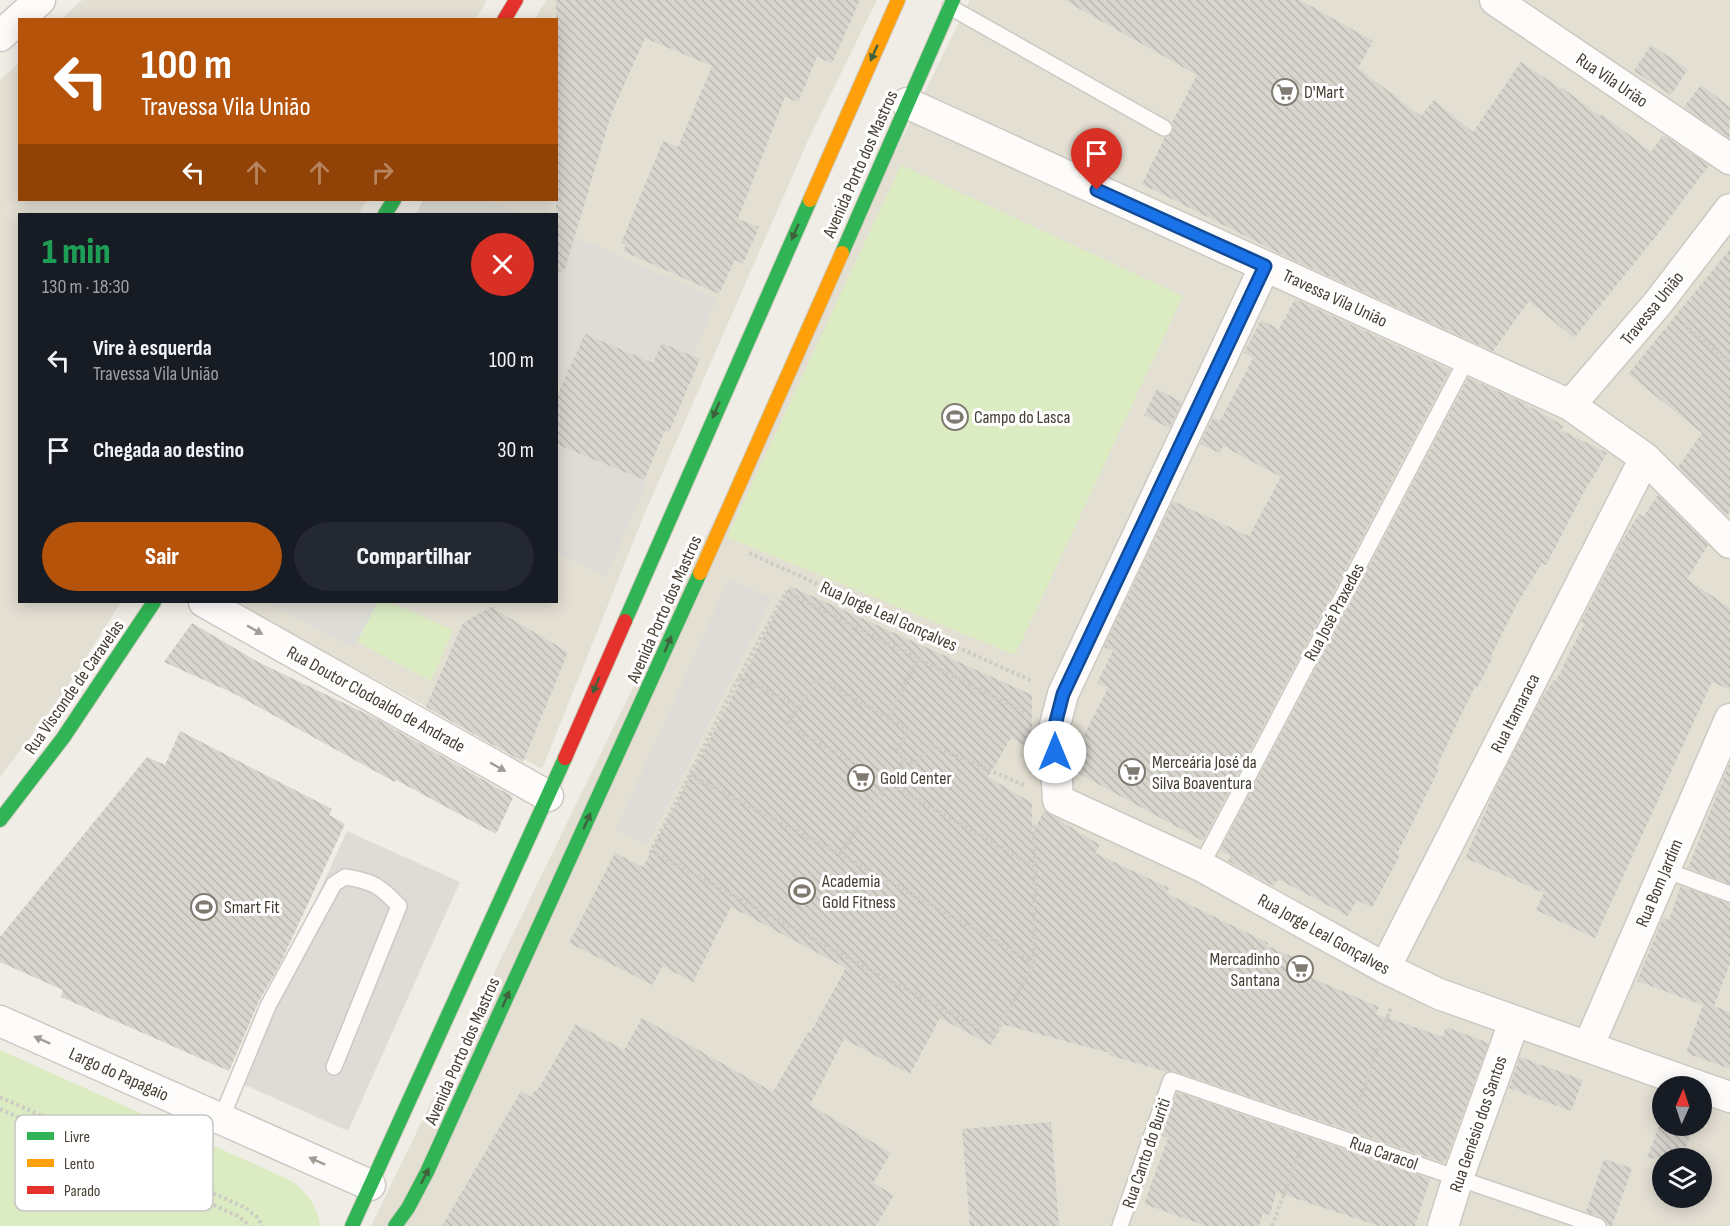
<!DOCTYPE html>
<html lang="pt">
<meta charset="utf-8">
<style>
:root{--surface:#171b24;--page:#242831;--text:#f1f3f6;--muted:#9ea1a6;--accent:#b45309}
body{margin:0;font-family:"Sofia Sans Condensed",sans-serif;background:var(--page);color:var(--text);height:100vh;display:flex;flex-direction:column;font-size:22px;white-space:nowrap}
*{box-sizing:border-box;margin:0}
p{font-size:20px;color:var(--muted)}
.icon{flex:none;width:33px;height:33px;fill:none;stroke:currentColor;stroke-width:2;stroke-linecap:round;stroke-linejoin:round}
.map{position:relative;flex:1;overflow:hidden}
.drawer{position:absolute;left:18px;top:213px;width:540px;height:390px;display:flex;flex-direction:column;background:var(--surface);border-radius:0px;box-shadow:0 3px 15px #0003}
.drawer>*{flex:none}
.banner{position:absolute;left:18px;top:18px;width:540px;height:183px;border-radius:0px;box-shadow:0 3px 15px #0003;background:#b45309;color:#fff;overflow:hidden}
.needle{width:39px;rotate:3deg}
.tools{position:absolute;left:1652px;top:1076px;display:grid;gap:12px}
.tools a{display:grid;place-items:center;width:60px;height:60px;border-radius:50%;background:var(--surface);box-shadow:0 3px 15px #0003;font-size:30px}
.pin{position:absolute;display:grid;place-items:center;width:51px;height:51px;color:#fff;margin:-62px -26px;border-radius:50% 50% 50% 0;rotate:-45deg;box-shadow:0 0 6px #0007}
.pin .icon{rotate:45deg}
.me{position:absolute;width:66px;margin:-33px;rotate:0deg;stroke-linejoin:round;filter:drop-shadow(0 0 4px #0008)}
.turn{display:flex;align-items:center;gap:21px;height:126px;padding:0 24px;font-size:27px}
.turn .icon{width:78px;height:78px;stroke-width:2.5}
.turn b{display:block;font-size:42px;line-height:51px}
.lanes{display:flex;align-items:center;height:57px;padding:0 24px;background:#0003;justify-content:center;gap:30px;direction:ltr}
.lanes .off{opacity:.35}
.round{display:grid;place-items:center;flex:none;width:63px;height:63px;border-radius:32px;background:var(--page)}
.head{display:flex;align-items:center;justify-content:space-between;height:102px;padding:0 24px}
h1{font-size:36px;font-weight:800;line-height:45px;color:#1e9e55}
.action{display:flex;gap:12px;margin-top:auto;padding:12px 24px}
.action a{flex:1;height:69px;border-radius:36px;background:var(--accent);color:#fff;font-size:24px;font-weight:800;line-height:69px;text-align:center}
.action a+a{background:var(--page);color:var(--text)}
ul{padding:0;list-style:none}
li{display:flex;align-items:center;gap:18px;height:90px;padding:0 24px}
li div{flex:1}
li b{display:block;font-size:22px}
li em{font-style:normal}
.map>svg:first-child{display:block}
.residential{fill:#e4dfd3;fill-rule:evenodd}
.green{fill:#dbecc3}
.parking{fill:#dedcd6}
.building{fill:url(#building-back-hatch)}
.lines{fill:none;stroke-linecap:round;stroke-linejoin:round}
.lane-casing{stroke:#cbc9c2;stroke-width:18}
.street-casing{stroke:#cbc9c2;stroke-width:33}
.fast-casing{stroke:#cfcabc;stroke-width:16}
.slow-casing{stroke:#cfcabc;stroke-width:16}
.jam-casing{stroke:#cfcabc;stroke-width:16}
.path{stroke:#cecbc5;stroke-width:4;stroke-dasharray:3 3;stroke-linecap:butt}
.lane{stroke:#fdfcfb;stroke-width:15}
.street{stroke:#fdfcfb;stroke-width:30}
.fast{stroke:#30b455;stroke-width:14}
.slow{stroke:#ff9f0a;stroke-width:14}
.jam{stroke:#e5322d;stroke-width:14}
.oneway{fill:#3f613c}
.oneway2{fill:#a19d96}
.route-casing{stroke:#114b97;stroke-width:15}
.route{stroke:#1a73e8;stroke-width:10}
.labels{text-anchor:middle;stroke-width:6;stroke-linejoin:round;paint-order:stroke}
.street-label{font-size:18px;fill:#453e32;stroke:#fff}
.poi-label{font-size:18px;fill:#453e32;stroke:#fff;text-anchor:start}
.key{fill:#fff;stroke:#c7c5c2;stroke-width:1.5}
.key-label{font-size:16px;fill:#453e32}
</style>
<div class="map">
<svg width="1730" height="1226" viewBox="0 0 1730 1226">
<defs>
<pattern id="building-back-hatch" width="6" height="6" patternUnits="userSpaceOnUse" patternTransform="scale(1.5)"><rect width="6" height="6" fill="#d8d5cf"/><path d="M-1 5l2 2M0 0l6 6M5-1l2 2" fill="none" stroke="#bbb8b2"/></pattern>
</defs>
<rect width="100%" height="100%" fill="#efede6"/>
<!-- residential -->
<path class="residential" d="M82 0H487L475 20 62 19Z
M546 0H877L810 136 644 515 542 769 232 602H556V214H416L425 200H556V20L535 19Z
M970 0H1730V1226H371L705 539ZM1662 1086H1701V1125H1662ZM1662 1158H1701V1197H1662Z
M19 63 20 200H367L358 214H20V602H121L66 689 0 777V80Z"/>
<!-- green -->
<path class="green" d="M901 165 1183 296 1015 655 727 537Z
M378 602H390L453 630 431 681 357 642Z
M0 1050 292 1181C307 1193 318 1206 320 1226H0Z"/>
<!-- parking -->
<path class="parking" d="M423 200H488L523 214H416Z
M557 229 717 299 661 428 557 383Z
M556 444 647 482 606 577 557 552Z
M729 579 773 598 647 845 616 830Z
M267 602H378L353 648Z
M347 831 460 882 348 1131 234 1080Z"/>
<!-- building -->
<path class="building" d="M556 0H860L832 63 817 57 798 102 785 97 738 219 759 227 743 264 735 260 719 294 623 251 626 245 621 243 663 141 678 147 712 66 645 38 612 112 564 272 556 271Z
M1064 0H1300L1373 41 1358 68 1421 116 1434 100 1473 132 1521 62 1560 88 1561 87 1600 116 1602 114 1651 152 1663 135 1709 165 1661 230 1574 338 1529 301 1493 351 1285 256 1142 184 1165 137 1173 132 1172 123 1197 75Z
M1651 45 1688 69 1671 95 1634 71Z
M1701 85 1730 107 1729 138 1684 107Z
M1730 249V511L1727 516 1678 467 1702 433 1628 374Z
M1295 299 1450 370 1203 841 1074 771 1073 756 1108 688 1097 683 1113 651 1104 647 1173 501 1249 536 1281 477 1223 446 1220 453 1200 444 1213 417 1220 421 1253 358 1244 353 1261 320 1279 329Z
M585 334 653 363 662 343 700 359 669 432 665 430 644 480 556 444V398Z
M1468 378 1522 402 1564 426 1561 430 1607 453 1590 483 1589 482 1546 565 1542 563 1517 604 1491 656 1493 657 1477 688 1475 686 1436 768 1439 769 1397 854 1400 855 1372 908 1357 900 1348 916 1278 879 1274 886 1228 861 1231 856 1220 850Z
M1157 389 1182 402 1169 428 1144 415Z
M1658 495 1708 545 1687 579 1730 608V690L1712 682 1595 938 1536 910 1544 893 1465 858 1498 783 1540 701 1554 680 1556 681 1584 624 1581 622 1621 543 1639 514 1643 517Z
M790 586 1032 695V749L1011 738 988 777 1032 803V834L1044 811 1100 845 1095 853 1169 888 1166 893 1268 943 1267 946 1298 959 1293 970 1379 1007 1376 1014 1443 1037 1446 1027 1486 1042 1488 1045 1445 1163 1174 1071 1167 1072 1109 1055 1110 1053 1001 1024 991 1045 940 1018 910 1074 844 1039 810 1105 891 1153 873 1183 894 1195 876 1226H442L521 1091 531 1097 535 1090 537 1091 576 1024 624 1050 642 1018 773 1092 808 1032 810 1033 846 968 731 907 693 982 662 966 653 985 569 943 615 853 643 867Z
M491 607 568 652 523 762 426 707 463 623Z
M192 623 260 663 373 717 510 795 513 798 496 834 396 780 395 782 382 775 235 694 164 662Z
M180 731 332 809 329 815 345 824 280 964 259 1001 229 1071 61 997 63 990 0 962V937L147 757 165 765Z
M1729 764 1730 765V884L1688 868Z
M1681 886 1730 904V963L1714 1006 1730 1012V1069L1686 1053 1703 1005 1637 981 1663 918 1669 920Z
M1520 1057 1583 1080 1571 1111 1509 1088Z
M1177 1092 1430 1179 1415 1226H1379L1276 1192 1270 1215 1263 1213 1259 1226H1206L1144 1204 1168 1138 1162 1136Z
M1051 1122 1059 1226H970L962 1129Z
M1659 1125H1694L1682 1158H1647Z
M1604 1159 1632 1168 1612 1226H1608L1606 1220 1602 1217 1586 1212Z"/>
<g class="lines">
<defs>
<path id="lane" d="M950 7 1164 128
M1201 866 1467 359
M1665 870 1730 894
M221 1119 268 1006 328 895 334 884 345 877C373 881 380 886 399 906L334 1067
M1120 1226 1171 1080 1598 1226"/>
<path id="street" d="M1495 0 1730 159
M0 36 40 0
M907 103 1570 405 1645 458 1730 543
M1265 266 1063 694 1054 729 1058 800 1201 866 1385 968 1439 994 1698 1086
M1570 405 1658 303 1730 209
M204 602 548 796
M1385 968 1645 458
M0 1021 370 1185
M1588 1047 1730 719
M1701 1087 1730 1097
M1443 1226 1458 1178 1514 1022"/>
<path id="fast" d="M385 214 394 200
M842 253 953 0
M625 621 810 200
M0 820 63 738 154 602
M352 1226 565 758
M395 1226 408 1208 427 1172 700 573"/>
<path id="slow" d="M810 200 898 0
M700 573 842 253"/>
<path id="jam" d="M504 20 516 0
M565 758 625 621"/>
</defs>
<!-- lane casing -->
<use href="#lane" class="lane-casing"/>
<!-- street casing -->
<use href="#street" class="street-casing"/>
<!-- fast casing -->
<use href="#fast" class="fast-casing"/>
<!-- slow casing -->
<use href="#slow" class="slow-casing"/>
<!-- jam casing -->
<use href="#jam" class="jam-casing"/>
<!-- path -->
<path class="path" d="M1684 325 1730 362
M749 553 1032 681
M739 677 799 707
M888 717 918 659
M904 760 915 763 933 746 1024 785
M690 775 840 854 1034 963 994 1037 651 851 739 677 786 592 1024 712
M840 854 904 760 896 751 909 730 818 678 787 725 1035 867 1033 825
M1034 963 1035 867
M0 1097 244 1207 257 1217 263 1226
M0 1109 238 1216 250 1226
M1356 1114 1391 1007
M191 1195 209 1151
M1272 1226 1300 1151"/>
<!-- lane -->
<use href="#lane" class="lane"/>
<!-- street -->
<use href="#street" class="street"/>
<!-- fast -->
<use href="#fast" class="fast"/>
<!-- slow -->
<use href="#slow" class="slow"/>
<!-- jam -->
<use href="#jam" class="jam"/>
</g>
<!-- one-way arrows -->
<defs><path id="oneway-solid" d="M-6-.8H1V-3.2L6.5 0L1 3.2V.8H-6Z" transform="scale(1.5)"/></defs>
<g class="oneway">
<use href="#oneway-solid" transform="translate(874 53) rotate(114)"/>
<use href="#oneway-solid" transform="translate(795 232) rotate(114)"/>
<use href="#oneway-solid" transform="translate(716 410) rotate(114)"/>
<use href="#oneway-solid" transform="translate(668 644) rotate(-66)"/>
<use href="#oneway-solid" transform="translate(596 685) rotate(113)"/>
<use href="#oneway-solid" transform="translate(587 821) rotate(-66)"/>
<use href="#oneway-solid" transform="translate(506 999) rotate(-66)"/>
<use href="#oneway-solid" transform="translate(425 1176) rotate(-63)"/>
</g>
<g class="oneway2">
<use href="#oneway-solid" transform="translate(255 630) rotate(29)"/>
<use href="#oneway-solid" transform="translate(498 767) rotate(29)"/>
<use href="#oneway-solid" transform="translate(42 1040) rotate(-156)"/>
<use href="#oneway-solid" transform="translate(317 1161) rotate(-156)"/>
</g>
<g class="lines">
<defs>
<path id="route" d="M1055 752 1054 729 1063 694 1265 266 1097 190"/>
</defs>
<!-- route casing -->
<use href="#route" class="route-casing"/>
<!-- route -->
<use href="#route" class="route"/>
</g>
<!-- icons -->
<defs>
<symbol id="supermarket-ring" viewBox="-11 -11 22 22"><circle r="9.5" fill="#fff" stroke="#807b71" stroke-width="1.5"/><path d="M-6-5.5h2.5l.6 2H6L4.5 2H-2.5L-4.4-4H-6ZM-1.5 3.2a1.3 1.3 0 1 0 .1 0ZM3 3.2a1.3 1.3 0 1 0 .1 0Z" fill="#807b71"/></symbol>
<symbol id="stadium-ring" viewBox="-11 -11 22 22"><circle r="9.5" fill="#fff" stroke="#807b71" stroke-width="1.5"/><path d="M0-5a6.5 5 0 1 0 0 10a6.5 5 0 1 0 0-10ZM-3.5-1.8h7v3.6h-7Z" fill="#807b71"/></symbol>
</defs>
<g fill-rule="evenodd">
<use href="#supermarket-ring" x="1270" y="77" width="30" height="30"/>
<use href="#stadium-ring" x="940" y="402" width="30" height="30"/>
<use href="#supermarket-ring" x="1117" y="757" width="30" height="30"/>
<use href="#supermarket-ring" x="846" y="763" width="30" height="30"/>
<use href="#stadium-ring" x="787" y="876" width="30" height="30"/>
<use href="#stadium-ring" x="189" y="892" width="30" height="30"/>
<use href="#supermarket-ring" x="1285" y="954" width="30" height="30"/>
</g>
<g class="labels">
<!-- street labels -->
<g class="street-label">
<text transform="translate(1612 80) rotate(34)" y="6">Rua Vila Urião</text>
<text transform="translate(860 164) rotate(-66)" y="6">Avenida Porto dos Mastros</text>
<text transform="translate(1335 298) rotate(25)" y="6">Travessa Vila União</text>
<text transform="translate(1652 308) rotate(-51)" y="6">Travessa União</text>
<text transform="translate(664 609) rotate(-66)" y="6">Avenida Porto dos Mastros</text>
<text transform="translate(1334 612) rotate(-62)" y="6">Rua José Praxedes</text>
<text transform="translate(889 616) rotate(24)" y="6">Rua Jorge Leal Gonçalves</text>
<text transform="translate(74 687) rotate(-55)" y="6">Rua Visconde de Caravelas</text>
<text transform="translate(376 699) rotate(29)" y="6">Rua Doutor Clodoaldo de Andrade</text>
<text transform="translate(1515 713) rotate(-63)" y="6">Rua Itamaraca</text>
<text transform="translate(1659 883) rotate(-67)" y="6">Rua Bom Jardim</text>
<text transform="translate(1324 934) rotate(29)" y="6">Rua Jorge Leal Gonçalves</text>
<text transform="translate(462 1051) rotate(-66)" y="6">Avenida Porto dos Mastros</text>
<text transform="translate(119 1074) rotate(24)" y="6">Largo do Papagaio</text>
<text transform="translate(1478 1124) rotate(-71)" y="6">Rua Genésio dos Santos</text>
<text transform="translate(1146 1153) rotate(-71)" y="6">Rua Canto do Buriti</text>
<text transform="translate(1384 1153) rotate(19)" y="6">Rua Caracol</text>
</g>
<!-- poi labels -->
<g class="poi-label">
<text x="1304" y="98">D'Mart</text>
<text x="974" y="423">Campo do Lasca</text>
<text x="1152" y="768">Merceária José da<tspan x="1152" dy="21">Silva Boaventura</tspan></text>
<text x="880" y="784">Gold Center</text>
<text x="822" y="887">Academia<tspan x="822" dy="21">Gold Fitness</tspan></text>
<text x="224" y="913">Smart Fit</text>
<text x="1280" y="965" text-anchor="end">Mercadinho<tspan x="1280" dy="21">Santana</tspan></text>
</g>
</g>
<!-- legend -->
<rect x="15" y="1115" width="198" height="96" rx="9" class="key"/>
<rect x="27" y="1132" width="27" height="8" fill="#30b455"/>
<rect x="27" y="1159" width="27" height="8" fill="#ff9f0a"/>
<rect x="27" y="1186" width="27" height="8" fill="#e5322d"/>
<g class="key-label">
<text x="64" y="1142">Livre</text>
<text x="64" y="1169">Lento</text>
<text x="64" y="1196">Parado</text>
</g>
</svg>
<div class="tools">
<a><svg class="needle" viewBox="-14 -14 28 28"><path d="M0-13l5 13h-10z" fill="#e53935"/><path d="M0 13l5-13h-10z" fill="#9ea1a6"/></svg></a>
<a><svg class="icon" aria-label="layers" viewBox="0 0 24 24"><path d="M12 4l9 5-9 5-9-5zM3 14l9 5 9-5"/></svg></a>
</div>
<div class="pin" style="left:1097px;top:190px;background:#d93025"><svg class="icon" aria-label="arrive" viewBox="0 0 24 24"><path d="M6 21V4h12l-3 4 3 4H6"/></svg></div>
<svg class="me" style="left:1055px;top:752px" viewBox="-20 -20 40 40"><circle r="19" fill="#fff"/><path d="M0-13L10 11 0 6-10 11z" fill="#1a73e8"/></svg>
<div class="banner">
<div class="turn"><svg class="icon" aria-label="left" viewBox="0 0 24 24"><path d="M17 20v-9H6M10 6l-5 5 5 5"/></svg><div><b>100 m</b>Travessa Vila União</div></div>
<div class="lanes"><svg class="icon" aria-label="left" viewBox="0 0 24 24"><path d="M17 20v-9H6M10 6l-5 5 5 5"/></svg><svg class="icon off" aria-label="ahead" viewBox="0 0 24 24"><path d="M12 20V5M6 11l6-6 6 6"/></svg><svg class="icon off" aria-label="ahead" viewBox="0 0 24 24"><path d="M12 20V5M6 11l6-6 6 6"/></svg><svg class="icon off" aria-label="right" viewBox="0 0 24 24"><path d="M7 20v-9h11M14 6l5 5-5 5"/></svg></div>
</div>
<section class="drawer">
<div class="head"><div><h1>1 min</h1><p>130 m · 18:30</p></div><a class="round" style="background:#d93025;color:#fff"><svg class="icon" aria-label="close" viewBox="0 0 24 24"><path d="M6 6l12 12M18 6L6 18"/></svg></a></div>
<ul>
<li><svg class="icon" aria-label="left" viewBox="0 0 24 24"><path d="M17 20v-9H6M10 6l-5 5 5 5"/></svg><div><b>Vire à esquerda</b><p>Travessa Vila União</p></div><em>100 m</em></li>
<li><svg class="icon" aria-label="arrive" viewBox="0 0 24 24"><path d="M6 21V4h12l-3 4 3 4H6"/></svg><div><b>Chegada ao destino</b></div><em>30 m</em></li>
</ul>
<div class="action"><a>Sair</a><a>Compartilhar</a></div>
</section>
</div>
